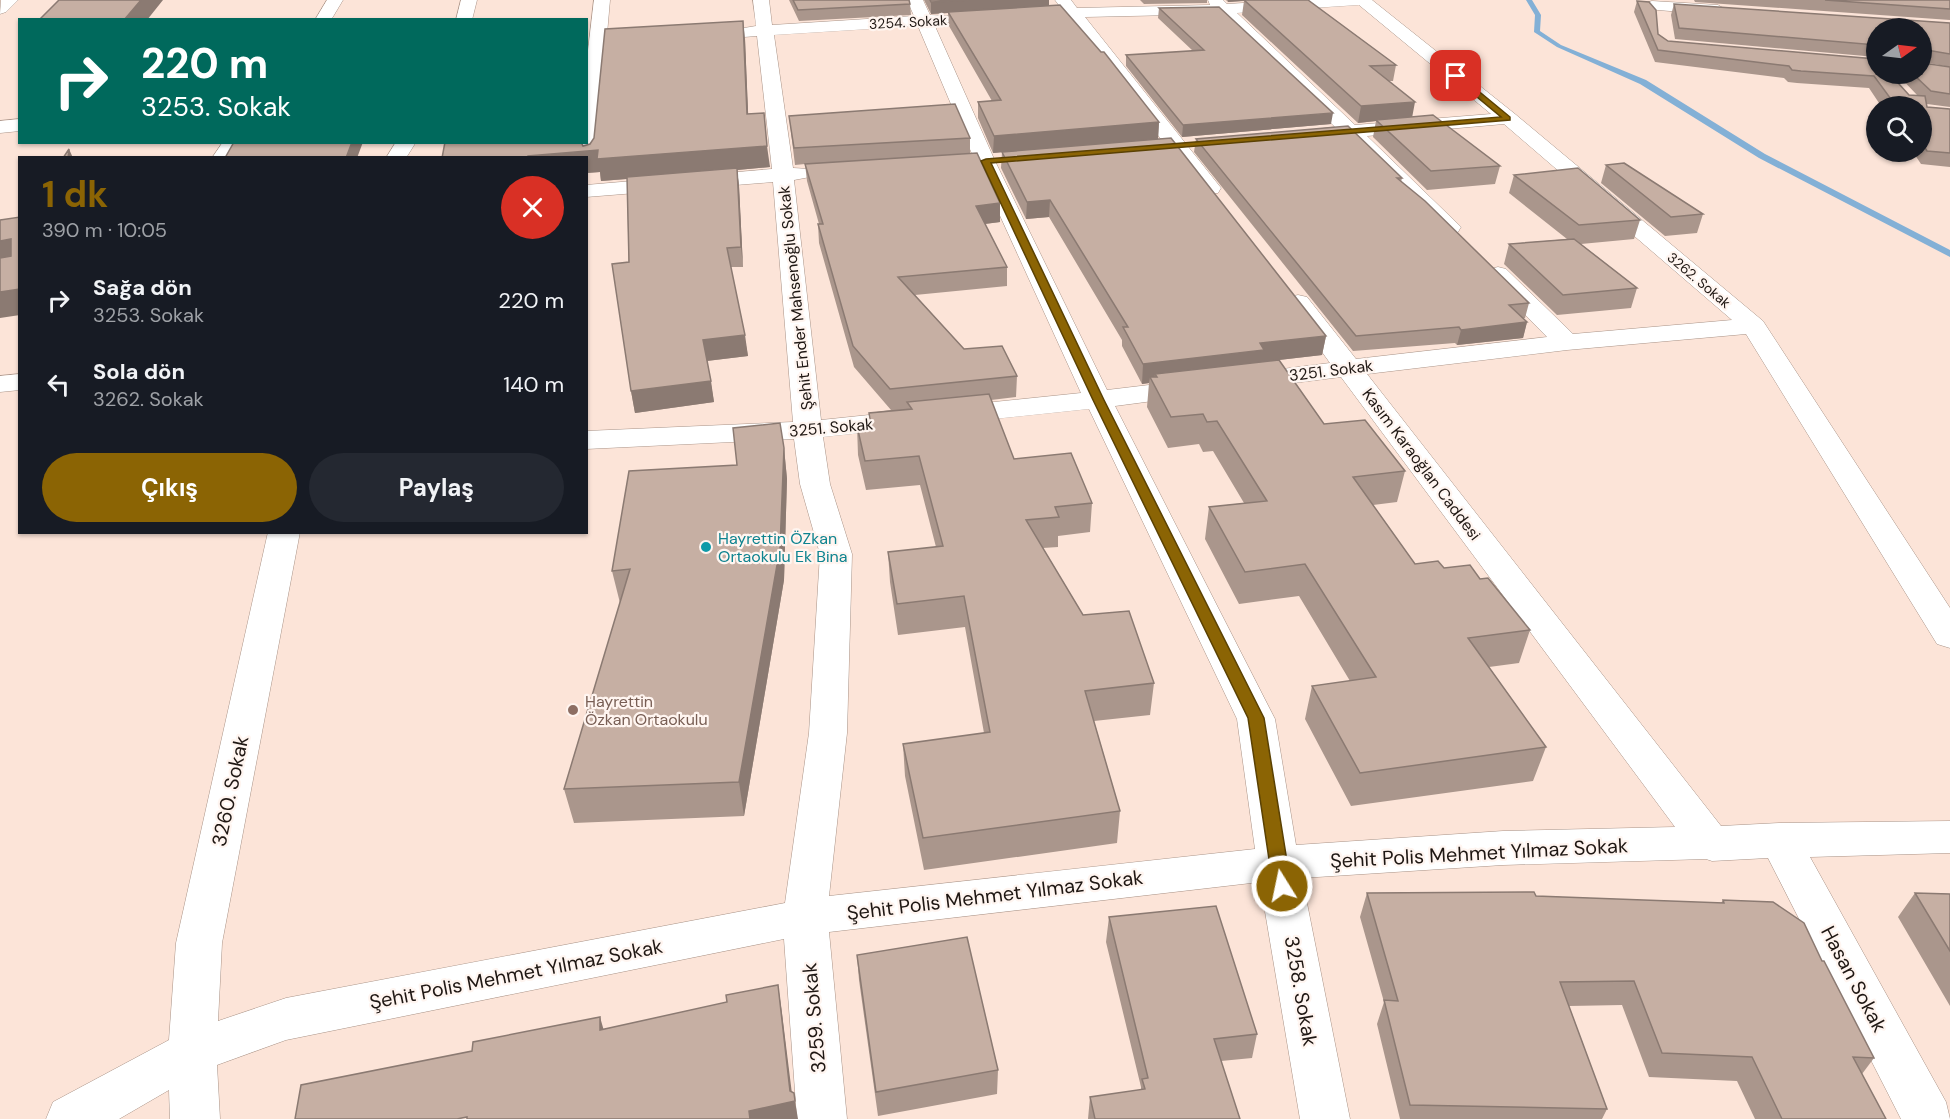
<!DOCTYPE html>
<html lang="tr">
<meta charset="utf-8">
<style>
:root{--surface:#171b24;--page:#242831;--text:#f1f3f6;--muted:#9ea1a6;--accent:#8b6404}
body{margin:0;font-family:"DM Sans",sans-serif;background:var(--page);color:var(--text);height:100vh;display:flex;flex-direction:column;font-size:22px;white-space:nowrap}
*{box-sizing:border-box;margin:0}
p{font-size:20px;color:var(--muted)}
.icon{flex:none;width:33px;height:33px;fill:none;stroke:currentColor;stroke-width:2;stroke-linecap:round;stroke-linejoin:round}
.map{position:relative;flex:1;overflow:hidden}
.details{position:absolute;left:18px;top:156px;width:570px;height:378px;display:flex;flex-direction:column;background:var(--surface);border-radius:0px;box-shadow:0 2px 4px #0004}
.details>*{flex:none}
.top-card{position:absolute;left:18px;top:18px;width:570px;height:126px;border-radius:0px;box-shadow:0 2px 4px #0004;background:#00695c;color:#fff;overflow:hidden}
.needle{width:39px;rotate:76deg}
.controls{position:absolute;left:1866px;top:18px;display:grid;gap:12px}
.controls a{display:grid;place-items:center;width:66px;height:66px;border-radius:50%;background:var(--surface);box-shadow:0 2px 4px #0004;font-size:30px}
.pin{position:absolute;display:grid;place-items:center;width:51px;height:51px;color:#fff;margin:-26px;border-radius:12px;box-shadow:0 3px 9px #0006}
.me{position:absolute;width:66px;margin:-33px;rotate:350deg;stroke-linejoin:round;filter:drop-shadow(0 0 4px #0008)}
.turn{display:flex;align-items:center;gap:21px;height:126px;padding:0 24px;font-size:27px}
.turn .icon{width:78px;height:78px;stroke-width:2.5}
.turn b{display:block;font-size:42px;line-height:51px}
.round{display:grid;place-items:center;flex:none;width:63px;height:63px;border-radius:32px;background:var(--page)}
.headline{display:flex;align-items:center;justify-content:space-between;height:102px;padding:0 24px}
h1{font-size:36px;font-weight:700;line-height:45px;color:var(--accent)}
.cta{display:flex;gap:12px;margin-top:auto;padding:12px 24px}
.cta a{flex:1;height:69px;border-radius:36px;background:var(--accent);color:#fff;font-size:24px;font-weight:700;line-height:69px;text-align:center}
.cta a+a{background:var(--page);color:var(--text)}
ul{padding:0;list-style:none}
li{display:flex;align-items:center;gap:18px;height:84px;padding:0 24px}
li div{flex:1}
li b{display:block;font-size:22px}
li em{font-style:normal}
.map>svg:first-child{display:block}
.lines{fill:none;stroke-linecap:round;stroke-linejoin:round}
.stream{fill:#83b0d6;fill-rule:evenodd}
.minor-casing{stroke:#a99387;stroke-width:1}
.minor{fill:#fff;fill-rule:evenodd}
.wall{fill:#aa968c}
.shaded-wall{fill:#8b7a72}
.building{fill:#c6afa3;stroke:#8b7a72;stroke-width:1.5}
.route{fill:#8b6404;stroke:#5a4103;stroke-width:1.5}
.culture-dot{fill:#0f9aa8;stroke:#fff5f0;stroke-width:2}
.education-dot{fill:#8d6e63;stroke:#fff5f0;stroke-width:2}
.labels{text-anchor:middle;stroke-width:4.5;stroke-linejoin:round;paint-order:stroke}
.far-street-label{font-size:14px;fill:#1f1713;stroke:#fff5f0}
.street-label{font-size:16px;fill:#1f1713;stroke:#fff5f0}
.culture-label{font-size:16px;fill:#0d838f;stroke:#fff5f0;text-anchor:start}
.education-label{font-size:16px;fill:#785e54;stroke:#fff5f0;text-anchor:start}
.near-street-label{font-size:20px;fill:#1f1713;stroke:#fff5f0}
</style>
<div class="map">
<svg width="1950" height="1119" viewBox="0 0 1950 1119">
<rect width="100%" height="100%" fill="#fce4d8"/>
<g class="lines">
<!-- stream -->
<path class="stream" d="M1526 0H1532L1541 15 1540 31 1561 45 1646 80 1765 154 1950 250V257L1759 158 1640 84 1557 47 1534 32 1535 15Z"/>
<defs>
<path id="minor" d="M18 0 6 12 0 14 1 0Z
M327 0H343L331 20H315Z
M461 0H477L472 20H456Z
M594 0H610L607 34 648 32 656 37 648 42 606 45 596 159 593 163 586 165V158H576L578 142H586V67Z
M753 0H769L772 25 914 16 907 0H923L930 15 950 16 952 19 950 22 934 24 995 161 1107 390 1191 380 1201 382 1205 388 1201 394 1191 396 1115 406 1275 719 1296 845 1503 831 1675 827 1341 377 1245 389 1235 387 1231 381 1235 375 1330 363 1286 302 1289 297 1298 295 1307 297 1356 359 1547 337 1490 279 1486 274 1490 269 1498 267 1506 269 1573 334 1732 320 1504 124 1367 136 1461 227 1458 232H1442L1346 138 1302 139 1299 135 1302 131 1335 127 1219 14 1085 17 1221 188 1218 193H1202L1068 17 1050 16 1048 13 1050 10 1061 8 1055 0H1071L1077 8 1210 5 1208 0H1223L1227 4 1291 0H1372L1515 114 1763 321 1950 608V648L1937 644 1746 334 1567 350 1367 374 1721 826 1779 823 1950 821V853L1810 857 1946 1102 1950 1119H1901L1768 858 1712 861 1706 859 1503 865 1302 878 1350 1119H1300L1260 882 829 932 847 1119H797L784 939 286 1040 217 1065 220 1119H170L169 1090 119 1119H46L53 1102 169 1040 176 943 268 532H300L222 943 218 1021 286 998 785 903 809 733 820 554 800 484 794 439 586 449V431L793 422 773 182 586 197V185L772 169 757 36 744 37 736 32 738 29 756 26ZM1359 5 1491 114 1355 125 1237 13ZM918 26 975 161 1081 393 821 420 794 180 810 177 813 173 810 169 793 168 774 35ZM1089 409 1237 719 1255 849 829 896 847 733 852 554 830 484 823 437Z
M1652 1 1718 5 1726 10 1718 15 1646 9 1644 6 1646 3Z
M20 119V131L0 133V121Z
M223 142H243L233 158H212Z
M396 142H416L406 158H386Z
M20 374V390L0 392V376Z"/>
</defs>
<!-- minor casing -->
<use href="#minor" class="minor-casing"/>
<!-- minor -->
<use href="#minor" class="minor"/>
</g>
<!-- wall -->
<path class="wall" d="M789 0H909L910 4 911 15 799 21Z
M924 0H1049V6L1159 122 1158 139 1326 336 1322 355 1279 360 1324 424 1405 471 1397 502 1373 505 1415 564 1444 568 1480 579 1530 630 1519 663 1489 667 1546 747 1533 781 1351 806 1305 719 1312 686 1350 681 1299 596 1239 604 1205 539 1209 507 1244 503 1213 451 1203 452 1199 444 1168 448 1147 407 1149 383 1142 384 1122 346V340L1049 217 1026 219 1001 168 1002 152 993 153 978 118V102L992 101 949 26 948 13 931 14Z
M1140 0H1207V3L1144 4Z
M1226 0H1308L1396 65 1393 81H1389L1412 117 1500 166 1495 184 1427 190 1373 137 1376 121 1358 123 1242 15 1244 1 1228 2Z
M1694 0H1950V20L1695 2Z
M1637 1 1658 34 1668 41 1876 59 1909 95H1917L1897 74H1922L1876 28V59V57L1675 39 1671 15 1674 4 1950 23V67L1923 62 1922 63 1950 67V107L1927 104V107L1950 109V167L1921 164 1913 152H1922V106H1881L1869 88 1797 83 1788 82 1784 78 1655 62 1634 12Z
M1159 8 1331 124 1182 137 1126 66V55L1193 51 1158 18Z
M745 39 748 114 770 167 737 170 739 186 743 267H731L748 356 707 361 714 402 635 413 631 391 627 179 601 181 600 172 586 173V158L583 146 590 144Z
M789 116 970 138V153L1000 222 985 224 1007 267V286L915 295 964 349 1017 376 1016 397 991 400 1014 459 1092 503 1090 532 1058 536V547L1043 548 1083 615 1154 683 1150 715 1094 721 1120 811 1117 843 924 870 905 776 903 744 984 733 965 627 898 635 890 582 888 552 936 547 920 485 866 490 858 455 857 426 869 425V413L891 410 854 367 819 243 818 224H819L807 181 805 164 795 165Z
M1196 139 1402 178 1401 182 1529 303 1525 318H1523L1527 322 1523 338 1457 345 1455 343 1353 351 1194 152Z
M1606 165 1703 214 1697 233 1665 236 1601 183Z
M1514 175 1640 220 1634 239 1581 244 1637 288 1631 308 1557 315 1504 264 1509 244 1567 239 1509 193Z
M784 448 787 479 784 580 744 816 574 823 564 789 620 603 612 571Z
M1367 893 1536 896 1721 903 1723 900 1822 961 1874 1058 1862 1074 1886 1119H1755L1737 1081 1649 1077 1622 1005 1569 1006 1607 1109 1602 1119H1400L1377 1024 1384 1002 1360 917Z
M1915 893 1950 894V1006L1898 917Z
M1109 917 1257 1034 1252 1058 1221 1061 1240 1119H1088L1090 1097 1141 1090V1087L1106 942Z
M857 955 998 1070 997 1094 878 1116 859 980Z"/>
<!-- shaded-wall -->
<path class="shaded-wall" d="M141 0H163L147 20H124Z
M970 0H1049V7L931 14V2Z
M1228 0H1255L1228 2Z
M743 21 745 39 749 134 747 114Z
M1415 102 1412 118 1376 120V121L1358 123 1361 106Z
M1333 113 1331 124 1182 137 1183 125Z
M1159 122 1158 139 993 153 994 136Z
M352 142H363L357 158H346Z
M767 146 770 167 737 170 739 186 743 267 741 247 737 170 601 181 600 172 586 173V158H528V156L598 150Z
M69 149 73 158H68Z
M1050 200 1049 217 1026 219 1027 202Z
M1000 203V222L976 225V206Z
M11 239 20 258 0 265V241Z
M20 289V315L0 318V292Z
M1527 322 1523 338 1457 345 1461 330Z
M745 335 748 356 706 361 703 340Z
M1326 336 1322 355 1262 362 1157 377 1155 374 1154 382 1150 377 1149 383 1142 384 1143 364 1260 343Z
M711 381 714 402 635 413 631 391Z
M784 448 787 479 784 580 744 816 739 782Z
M778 985 782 1013 793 1102 795 1101 798 1119H750L749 1111Z
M600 1017 608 1045 600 1030Z"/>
<!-- building -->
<path class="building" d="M59 0H141L124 20H39Z
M793 0H909L910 4 798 10Z
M930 0H970L931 2Z
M1244 0H1308L1396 65 1370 66 1415 102 1361 106Z
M1825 0H1950V9Z
M1637 1 1649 2 1656 10 1658 34 1668 41 1876 59V74H1890L1909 95 1925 96 1927 107 1950 109V153L1927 151 1922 143V106H1896L1874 76 1801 71 1792 70 1789 66 1658 50Z
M1674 4 1950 23V54L1927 50 1922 63 1950 67V94L1931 91 1913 74H1922V28H1876V45L1679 28Z
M1060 5 1101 52H1104L1159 122 994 136 978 102 1001 100 948 12Z
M1219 7 1333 113 1183 125 1126 55 1204 50 1159 8Z
M743 21 747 114 764 113 767 146 597 159 598 150 528 156V158H442L445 142H581L583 146 590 144 594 138 605 29Z
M955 104 970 138 794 148 789 116Z
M1433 115 1500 166 1431 171 1376 120Z
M1348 126 1402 178H1397L1425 201 1529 303 1509 305 1527 322 1461 330 1459 327 1356 336 1196 139Z
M1171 138 1326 336 1260 343 1264 350 1143 364 1123 327H1128L1050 200 1027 202 1002 152Z
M234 142H352L346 158H225Z
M69 149 68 158H63Z
M977 153 1000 203 976 206 1007 267 898 277 964 349 1002 346 1017 376 890 389 853 346 818 224H823L805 164Z
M1624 163 1703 214 1671 217 1606 165Z
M737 168 741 247 727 248 745 335 703 340 711 381 631 391 612 264 629 262 627 177Z
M1578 168 1640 220 1579 225 1514 175Z
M20 217V289L0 292V258L11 256V239L0 241V220Z
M1574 239 1637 288 1563 295 1509 244Z
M1279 360 1324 424 1365 420 1405 471 1353 477 1415 564 1438 561 1444 568 1470 565 1480 579 1488 578 1530 630 1468 638 1546 747 1360 773 1312 686 1376 677 1305 564 1245 572 1209 507 1267 501 1217 421 1207 422 1203 414 1171 417 1150 377H1157L1155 374Z
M989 394 1014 459 1071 453 1092 503 1055 507 1059 517 1026 520 1083 615 1129 611 1154 683 1085 691 1120 811 923 838 903 744 990 732 964 596 897 604 888 552 943 546 919 456 865 461 857 426 871 425 869 413 912 409 907 402Z
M780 423 784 448 780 548 739 782 564 789 630 569 612 571 629 471 737 465 733 428Z
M1534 892 1536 896 1724 903 1723 900 1773 902 1804 923 1822 961H1824L1874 1058 1853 1057 1886 1119H1782L1752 1057 1662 1053 1634 981 1560 982 1607 1109 1410 1105 1384 1000 1398 1001 1367 893Z
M1915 893 1950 894V951Z
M1216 906 1257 1034 1214 1039 1240 1119H1095L1090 1097 1145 1089 1142 1079 1148 1078 1109 917Z
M967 937 998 1070 876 1092 857 955Z
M778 985 790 1091 794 1093 795 1101 749 1111 750 1119H467V1117L457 1119H295L301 1085 472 1051 473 1042 600 1017V1030L727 1002 726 995Z"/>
<!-- route -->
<path class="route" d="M1454 75H1459L1510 117V120L991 163 1104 400 1264 718 1291 886 1288 891 1282 894 1276 891 1273 886 1248 718 1093 400 981 161 986 159 1501 117 1454 78Z"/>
<!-- markers -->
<circle class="culture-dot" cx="706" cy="547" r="6"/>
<circle class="education-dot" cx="573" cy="710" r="6"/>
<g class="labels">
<!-- far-street labels -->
<g class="far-street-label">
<text transform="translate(908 22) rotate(-3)" y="5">3254. Sokak</text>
<text transform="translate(1699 280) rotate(40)" y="5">3262. Sokak</text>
</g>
<!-- street labels -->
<g class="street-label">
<text transform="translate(795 298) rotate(-96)" y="6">Şehit Ender Mahsenoğlu Sokak</text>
<text transform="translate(1331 370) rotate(-7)" y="6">3251. Sokak</text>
<text transform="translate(831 427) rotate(-5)" y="6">3251. Sokak</text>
<text transform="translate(1422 464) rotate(53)" y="6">Kasım Karaoğlan Caddesi</text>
</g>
<!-- culture labels -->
<g class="culture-label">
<text x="718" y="544">Hayrettin ÖZkan<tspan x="718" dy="18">Ortaokulu Ek Bina</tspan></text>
</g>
<!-- education labels -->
<g class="education-label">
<text x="585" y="707">Hayrettin<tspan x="585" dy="18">Özkan Ortaokulu</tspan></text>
</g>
<!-- near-street labels -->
<g class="near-street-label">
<text transform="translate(230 791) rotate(-78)" y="7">3260. Sokak</text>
<text transform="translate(1479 853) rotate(-3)" y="7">Şehit Polis Mehmet Yılmaz Sokak</text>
<text transform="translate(995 895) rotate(-7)" y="7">Şehit Polis Mehmet Yılmaz Sokak</text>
<text transform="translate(516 974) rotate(-11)" y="7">Şehit Polis Mehmet Yılmaz Sokak</text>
<text transform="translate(1854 979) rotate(62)" y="7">Hasan Sokak</text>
<text transform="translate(1301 991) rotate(80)" y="7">3258. Sokak</text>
<text transform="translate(814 1018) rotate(-95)" y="7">3259. Sokak</text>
</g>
</g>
</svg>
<div class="controls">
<a><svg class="needle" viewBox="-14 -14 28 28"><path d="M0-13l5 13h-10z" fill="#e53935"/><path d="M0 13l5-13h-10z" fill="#9ea1a6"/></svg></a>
<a><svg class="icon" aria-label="search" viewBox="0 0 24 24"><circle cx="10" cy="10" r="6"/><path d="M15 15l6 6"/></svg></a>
</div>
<div class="pin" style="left:1456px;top:76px;background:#d93025"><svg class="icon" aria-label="arrive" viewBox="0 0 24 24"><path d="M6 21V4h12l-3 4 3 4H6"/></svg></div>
<svg class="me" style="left:1282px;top:886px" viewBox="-20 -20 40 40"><circle r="17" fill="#8b6404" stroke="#fff" stroke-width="3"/><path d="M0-11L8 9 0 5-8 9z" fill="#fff"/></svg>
<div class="top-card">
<div class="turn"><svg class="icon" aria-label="right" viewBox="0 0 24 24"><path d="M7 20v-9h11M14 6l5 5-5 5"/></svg><div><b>220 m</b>3253. Sokak</div></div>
</div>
<section class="details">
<div class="headline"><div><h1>1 dk</h1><p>390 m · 10:05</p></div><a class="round" style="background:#d93025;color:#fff"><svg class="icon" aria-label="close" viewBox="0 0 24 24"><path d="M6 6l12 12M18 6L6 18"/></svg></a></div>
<ul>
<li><svg class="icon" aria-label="right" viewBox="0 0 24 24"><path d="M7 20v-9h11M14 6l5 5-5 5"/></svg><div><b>Sağa dön</b><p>3253. Sokak</p></div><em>220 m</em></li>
<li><svg class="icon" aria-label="left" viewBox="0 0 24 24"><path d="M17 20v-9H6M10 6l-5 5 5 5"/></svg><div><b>Sola dön</b><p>3262. Sokak</p></div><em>140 m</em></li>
</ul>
<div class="cta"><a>Çıkış</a><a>Paylaş</a></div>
</section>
</div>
